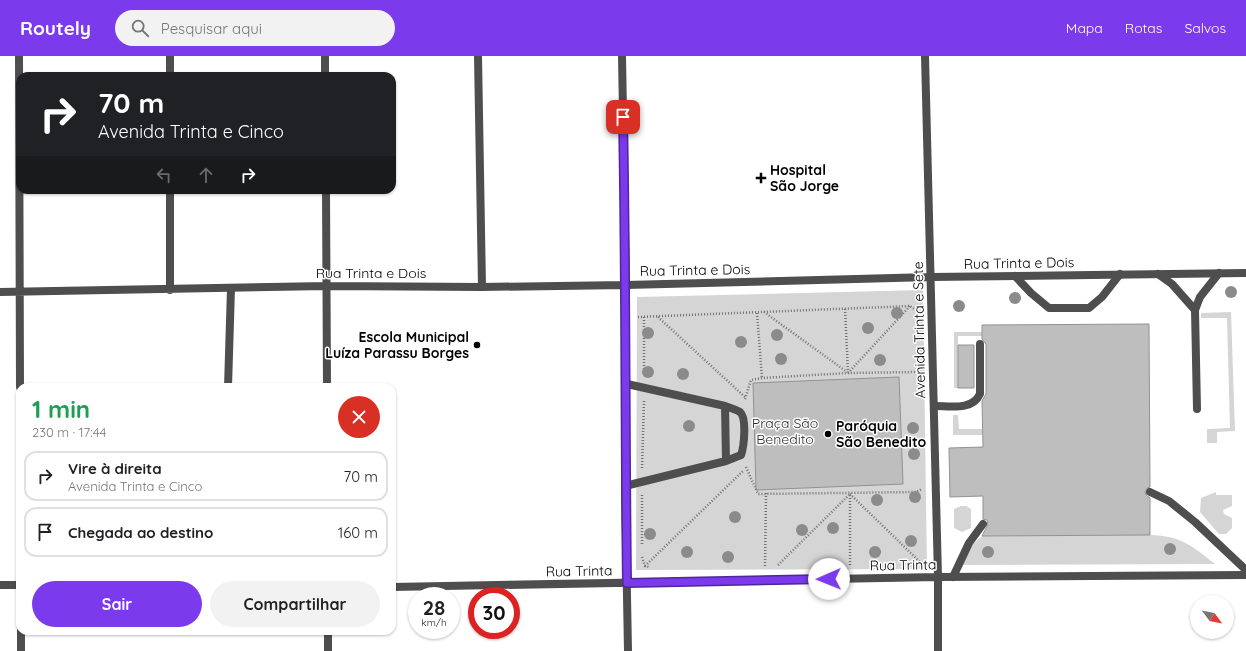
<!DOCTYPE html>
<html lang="pt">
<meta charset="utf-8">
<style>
:root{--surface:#fff;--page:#f2f2f2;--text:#202124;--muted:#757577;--line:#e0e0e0;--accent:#7c3aed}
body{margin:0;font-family:Quicksand,sans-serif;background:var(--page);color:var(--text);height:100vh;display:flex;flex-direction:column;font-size:15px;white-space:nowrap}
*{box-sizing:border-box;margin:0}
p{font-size:13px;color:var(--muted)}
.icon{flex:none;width:22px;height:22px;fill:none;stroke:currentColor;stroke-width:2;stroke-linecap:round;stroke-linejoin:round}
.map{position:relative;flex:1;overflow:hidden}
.drawer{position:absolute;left:16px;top:327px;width:380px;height:252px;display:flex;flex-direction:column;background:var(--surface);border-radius:12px;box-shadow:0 1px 3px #0004}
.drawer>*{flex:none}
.top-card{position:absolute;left:16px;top:16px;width:380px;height:122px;border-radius:12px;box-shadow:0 1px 3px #0004;background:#202124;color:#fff;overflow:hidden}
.needle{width:26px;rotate:122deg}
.controls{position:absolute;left:1190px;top:539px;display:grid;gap:8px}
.controls a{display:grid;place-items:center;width:44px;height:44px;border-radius:50%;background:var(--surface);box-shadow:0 1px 3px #0004;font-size:20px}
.speed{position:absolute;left:408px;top:531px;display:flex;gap:8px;font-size:20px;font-weight:700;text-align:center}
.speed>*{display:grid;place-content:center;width:52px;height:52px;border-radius:50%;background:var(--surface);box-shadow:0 1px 3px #0004;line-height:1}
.speed small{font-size:10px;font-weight:400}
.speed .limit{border:6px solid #d22;background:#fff;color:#111}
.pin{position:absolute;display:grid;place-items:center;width:34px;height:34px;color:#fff;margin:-17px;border-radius:8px;box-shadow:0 2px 6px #0006}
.me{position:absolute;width:44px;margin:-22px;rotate:269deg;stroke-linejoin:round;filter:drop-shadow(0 0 3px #0008)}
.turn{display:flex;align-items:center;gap:14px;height:84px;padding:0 16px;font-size:18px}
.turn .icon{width:52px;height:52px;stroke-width:2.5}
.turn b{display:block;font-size:28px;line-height:34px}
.lanes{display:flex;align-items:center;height:38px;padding:0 16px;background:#0003;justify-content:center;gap:20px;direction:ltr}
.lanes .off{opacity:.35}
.round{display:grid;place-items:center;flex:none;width:42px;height:42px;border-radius:21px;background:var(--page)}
.summary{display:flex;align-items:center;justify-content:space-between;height:68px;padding:0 16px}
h1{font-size:24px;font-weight:700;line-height:30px;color:#1e9e55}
.cta{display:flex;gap:8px;margin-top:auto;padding:8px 16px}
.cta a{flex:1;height:46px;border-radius:24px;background:var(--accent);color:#fff;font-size:16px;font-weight:700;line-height:46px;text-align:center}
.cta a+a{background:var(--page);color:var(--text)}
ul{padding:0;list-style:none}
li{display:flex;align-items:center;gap:12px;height:50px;margin:0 8px 6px;padding:0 8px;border:2px solid var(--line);border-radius:12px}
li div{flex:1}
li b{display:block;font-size:15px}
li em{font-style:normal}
header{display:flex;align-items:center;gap:24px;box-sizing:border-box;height:56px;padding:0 20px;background:var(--accent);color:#fff}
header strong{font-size:19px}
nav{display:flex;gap:22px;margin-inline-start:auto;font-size:14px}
.search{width:280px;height:36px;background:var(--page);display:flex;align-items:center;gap:10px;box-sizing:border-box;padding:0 14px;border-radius:22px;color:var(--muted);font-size:15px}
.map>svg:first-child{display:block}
.green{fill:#d5d5d5}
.building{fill:#bebebe;stroke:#929292}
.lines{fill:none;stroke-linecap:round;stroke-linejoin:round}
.path{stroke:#707070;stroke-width:2.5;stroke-dasharray:1 2;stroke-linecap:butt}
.service{stroke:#4e4e4e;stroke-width:8}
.minor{stroke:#4e4e4e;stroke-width:8}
.tree{fill:#8b8b8b}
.route-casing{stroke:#51269a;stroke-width:10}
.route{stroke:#7c3aed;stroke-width:7}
.poi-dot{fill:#000;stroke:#fff;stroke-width:1.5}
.labels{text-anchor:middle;stroke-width:3;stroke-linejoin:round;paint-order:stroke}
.poi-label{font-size:14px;font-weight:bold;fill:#000;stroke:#fff;text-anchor:start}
.street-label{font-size:14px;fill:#000;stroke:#fff}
.park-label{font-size:14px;fill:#2c2c2c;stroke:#fff}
</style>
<header>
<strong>Routely</strong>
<div class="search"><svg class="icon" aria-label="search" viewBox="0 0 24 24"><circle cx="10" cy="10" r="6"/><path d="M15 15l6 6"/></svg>Pesquisar aqui</div>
<nav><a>Mapa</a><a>Rotas</a><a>Salvos</a></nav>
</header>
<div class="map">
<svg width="1246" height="595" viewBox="0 0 1246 595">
<rect width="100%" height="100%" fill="#fff"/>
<!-- green -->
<path class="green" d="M923 234 927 513 636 514 637 241Z
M1231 256 1235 375 1217 376V387H1207V373L1230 372 1227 262H1201V257Z
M954 276H982V280H958V332H954Z
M953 359H958L959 373H982V379H953Z
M1216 436V439H1232V450L1223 454 1224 458 1232 462V472L1226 478H1219L1200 456 1201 442Z
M961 450H966L971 453V472L962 476 954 472V453Z
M1150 479C1181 480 1191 489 1215 508L960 509 973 488 982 480Z"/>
<!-- building -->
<path class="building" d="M1149 268 1150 431 1147 432 1145 436 1146 439 1150 442V479L982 480 988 468 987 464 983 463V440L950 441 949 392 983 391 982 345 986 338V288L982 283V269Z
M958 289H974V332H958Z
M899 321 903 428 756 434 753 327Z"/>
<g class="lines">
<!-- path -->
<path class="path" d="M845 253 848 316
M764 256 847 316
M757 257 762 322
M638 261 910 250 917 255
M644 261V318
M658 261 745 341
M848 317 910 250
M745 343 751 324 762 322 848 317 919 316
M746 411 758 438 916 436 922 433
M642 412 644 345
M850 438 920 506
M642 488V439
M642 501 645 510 649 511
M778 509 850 438
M850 509V438
M645 510 743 415
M765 510 766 437"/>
<!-- service -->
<path class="service" d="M1158 218 1172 228 1195 254
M1015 220 1031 237 1049 252H1089L1102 241 1120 218
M228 331 231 232
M725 350C730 352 735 353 740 356 747 362 744 391 741 399L726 405
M934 350C950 350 972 355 980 338V288
M1197 353 1195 254 1200 241 1219 217
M625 430 726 405 725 350 627 328
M1150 436 1169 445 1195 466 1246 514
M953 521 969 487 983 468"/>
<!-- minor -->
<path class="minor" d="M19 0 20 331
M325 0V20
M478 0 482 231
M622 0 626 229 625 430 628 595
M925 0 938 521V595
M170 20V0
M326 134 327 331
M170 234V134
M0 236 327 230 482 231 626 229 931 221 1246 217
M0 529H20
M392 531 938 521 1246 519
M21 575V595
M328 575V595"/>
</g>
<!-- trees -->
<g class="tree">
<circle cx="1231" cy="236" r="6"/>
<circle cx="1015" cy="242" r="6"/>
<circle cx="959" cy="250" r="6"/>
<circle cx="897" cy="257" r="6"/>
<circle cx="868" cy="272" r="6"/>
<circle cx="648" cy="277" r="6"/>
<circle cx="777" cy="279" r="6"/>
<circle cx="741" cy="286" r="6"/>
<circle cx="781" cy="303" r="6"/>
<circle cx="880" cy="304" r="6"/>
<circle cx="648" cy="316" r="6"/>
<circle cx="683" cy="318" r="6"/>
<circle cx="689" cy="370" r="6"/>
<circle cx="913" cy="372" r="6"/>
<circle cx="914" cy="398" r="6"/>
<circle cx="915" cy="441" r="6"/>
<circle cx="877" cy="444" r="6"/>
<circle cx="735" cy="461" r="6"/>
<circle cx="833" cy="472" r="6"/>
<circle cx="802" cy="474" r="6"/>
<circle cx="650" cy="478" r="6"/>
<circle cx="911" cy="485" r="6"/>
<circle cx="1170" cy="493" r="6"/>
<circle cx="687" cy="496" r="6"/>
<circle cx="875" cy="496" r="6"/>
<circle cx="988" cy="496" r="6"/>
<circle cx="728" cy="501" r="6"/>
</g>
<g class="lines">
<defs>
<path id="route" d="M623 61C626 216 625 372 627 527L829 523"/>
</defs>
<!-- route casing -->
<use href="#route" class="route-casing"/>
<!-- route -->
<use href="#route" class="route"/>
</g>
<!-- markers -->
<g class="poi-dot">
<path d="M759 116h4v4h4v4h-4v4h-4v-4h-4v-4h4z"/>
<circle cx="477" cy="289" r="4"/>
<circle cx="828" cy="378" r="4"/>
</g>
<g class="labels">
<!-- poi labels -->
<g class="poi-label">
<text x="770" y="119">Hospital<tspan x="770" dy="16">São Jorge</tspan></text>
<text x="469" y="286" text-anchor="end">Escola Municipal<tspan x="469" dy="16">Luíza Parassu Borges</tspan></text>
<text x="836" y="375">Paróquia<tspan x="836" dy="16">São Benedito</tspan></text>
</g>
<!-- street labels -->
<g class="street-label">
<text transform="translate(1019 207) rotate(-1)" y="5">Rua Trinta e Dois</text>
<text transform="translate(695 214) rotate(-1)" y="5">Rua Trinta e Dois</text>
<text x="371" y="222">Rua Trinta e Dois</text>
<text transform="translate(919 274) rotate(-91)" y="5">Avenida Trinta e Sete</text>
<text transform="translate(903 509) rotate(-1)" y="5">Rua Trinta</text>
<text transform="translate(579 515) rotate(-1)" y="5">Rua Trinta</text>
</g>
<!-- park labels -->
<g class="park-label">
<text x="785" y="372">Praça São<tspan x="785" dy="16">Benedito</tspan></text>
</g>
</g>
</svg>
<div class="controls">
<a><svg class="needle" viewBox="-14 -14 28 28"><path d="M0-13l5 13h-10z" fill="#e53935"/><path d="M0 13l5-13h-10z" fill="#757577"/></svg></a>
</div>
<div class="speed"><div>28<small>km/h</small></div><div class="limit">30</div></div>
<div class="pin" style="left:623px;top:61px;background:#d93025"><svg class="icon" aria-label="arrive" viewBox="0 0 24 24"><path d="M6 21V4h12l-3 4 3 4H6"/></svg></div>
<svg class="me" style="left:829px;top:523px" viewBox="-20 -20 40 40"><circle r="19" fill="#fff"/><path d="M0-13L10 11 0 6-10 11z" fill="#7c3aed"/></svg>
<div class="top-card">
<div class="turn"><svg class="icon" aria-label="right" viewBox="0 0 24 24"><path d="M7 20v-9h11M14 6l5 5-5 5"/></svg><div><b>70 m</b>Avenida Trinta e Cinco</div></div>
<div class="lanes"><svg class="icon off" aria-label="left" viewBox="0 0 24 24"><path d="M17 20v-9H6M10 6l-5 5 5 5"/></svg><svg class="icon off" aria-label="ahead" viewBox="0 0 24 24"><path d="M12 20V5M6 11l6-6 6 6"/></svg><svg class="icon" aria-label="right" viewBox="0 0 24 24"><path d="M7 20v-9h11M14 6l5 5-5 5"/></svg></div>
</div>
<section class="drawer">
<div class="summary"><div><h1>1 min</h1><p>230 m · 17:44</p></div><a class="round" style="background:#d93025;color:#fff"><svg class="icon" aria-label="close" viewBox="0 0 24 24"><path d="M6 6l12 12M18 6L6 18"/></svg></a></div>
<ul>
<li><svg class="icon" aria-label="right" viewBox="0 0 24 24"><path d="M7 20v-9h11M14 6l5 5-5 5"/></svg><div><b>Vire à direita</b><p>Avenida Trinta e Cinco</p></div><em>70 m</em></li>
<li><svg class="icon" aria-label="arrive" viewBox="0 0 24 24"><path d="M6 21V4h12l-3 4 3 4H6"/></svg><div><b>Chegada ao destino</b></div><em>160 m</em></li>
</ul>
<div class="cta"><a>Sair</a><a>Compartilhar</a></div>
</section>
</div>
